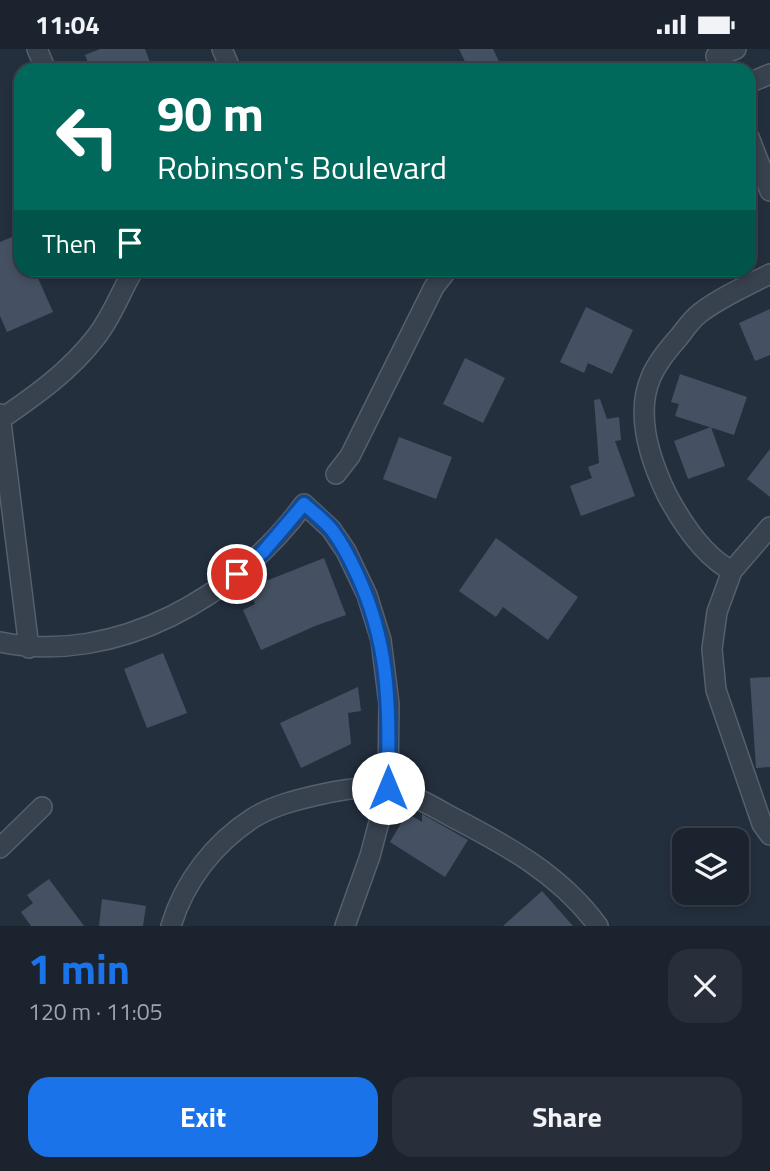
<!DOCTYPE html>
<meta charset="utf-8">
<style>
:root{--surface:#1b232e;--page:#282f3a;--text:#f1f3f6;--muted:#a0a4aa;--line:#39404a;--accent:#1a73e8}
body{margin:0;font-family:"Titillium Web",sans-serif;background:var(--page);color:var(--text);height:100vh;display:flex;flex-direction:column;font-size:26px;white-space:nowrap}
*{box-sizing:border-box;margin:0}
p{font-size:23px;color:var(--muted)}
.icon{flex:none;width:38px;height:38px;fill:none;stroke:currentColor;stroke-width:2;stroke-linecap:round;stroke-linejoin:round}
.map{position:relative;height:877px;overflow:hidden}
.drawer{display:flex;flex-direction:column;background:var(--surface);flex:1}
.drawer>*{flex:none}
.hud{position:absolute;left:14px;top:14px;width:742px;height:214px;border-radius:21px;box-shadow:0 4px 10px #0003,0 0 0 2px var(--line);background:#00695c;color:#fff;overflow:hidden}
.buttons{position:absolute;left:672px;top:779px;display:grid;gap:14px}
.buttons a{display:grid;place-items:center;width:77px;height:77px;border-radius:14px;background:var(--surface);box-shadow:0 4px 10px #0003,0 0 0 2px var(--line);font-size:35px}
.pin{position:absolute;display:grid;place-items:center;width:60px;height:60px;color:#fff;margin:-30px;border:4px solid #fff;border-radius:50%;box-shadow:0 2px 7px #0007}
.me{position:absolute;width:77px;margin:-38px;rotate:0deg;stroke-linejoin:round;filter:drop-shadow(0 0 5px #0008)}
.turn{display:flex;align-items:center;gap:24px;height:147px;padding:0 28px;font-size:32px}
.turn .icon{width:91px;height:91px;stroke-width:2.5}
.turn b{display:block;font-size:49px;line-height:60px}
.then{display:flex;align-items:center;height:66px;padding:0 28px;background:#0003;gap:14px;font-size:26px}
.round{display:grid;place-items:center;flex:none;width:74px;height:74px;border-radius:21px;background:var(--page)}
.summary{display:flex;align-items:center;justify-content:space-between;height:119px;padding:0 28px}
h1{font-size:42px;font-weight:700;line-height:52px;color:var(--accent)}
.button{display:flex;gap:14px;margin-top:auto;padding:14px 28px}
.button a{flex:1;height:80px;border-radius:21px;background:var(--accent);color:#fff;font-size:28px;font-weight:700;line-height:80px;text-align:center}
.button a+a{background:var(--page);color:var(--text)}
.status{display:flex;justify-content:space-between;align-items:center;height:49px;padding:0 35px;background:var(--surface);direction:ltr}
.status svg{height:19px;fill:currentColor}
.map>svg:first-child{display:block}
.building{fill:#455162}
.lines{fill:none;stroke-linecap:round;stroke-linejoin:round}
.minor-casing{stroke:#565f6c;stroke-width:22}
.minor{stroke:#38414e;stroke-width:19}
.route-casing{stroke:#114b97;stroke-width:18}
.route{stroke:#1a73e8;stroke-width:12}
</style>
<div class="status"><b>11:04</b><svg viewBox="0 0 49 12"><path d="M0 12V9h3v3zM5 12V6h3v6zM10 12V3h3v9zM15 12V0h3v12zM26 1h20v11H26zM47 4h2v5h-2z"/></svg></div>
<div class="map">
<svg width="770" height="877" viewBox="0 0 770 877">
<rect width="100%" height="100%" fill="#242f3e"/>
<!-- building -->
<path class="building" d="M100 0H145L153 21H91L85 6Z
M459 0H493L503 21H469Z
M21 184V220H34L53 263 7 283 0 267V193Z
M586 258 633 281 612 325 588 314 584 324 560 313Z
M770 260V306L755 312 739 274Z
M465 309 505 329 483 374 443 355Z
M680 325 747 348 734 386 675 367 679 355 671 353Z
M600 350 607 370 619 368 621 391 615 392 635 447 581 467 570 437 592 429 588 418 599 414 594 351Z
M711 378 725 417 688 430 674 392Z
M399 388 452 408 436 450 383 430Z
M770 400V448L747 430Z
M496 489 578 548 548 591 503 558 496 568 459 542Z
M324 509 346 566 315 577 261 601 243 561 255 555 248 539Z
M163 604 187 664 147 679 124 620Z
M770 628V718L756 719 750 629Z
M358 638 361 662 348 664 351 695 301 719 280 674Z
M407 764 422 773V765L468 791 445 828 390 793Z
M49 830 84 877H31L21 863 33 854 27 846Z
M542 842 573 877H503Z
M102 850 146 857 143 877H99Z"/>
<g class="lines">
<defs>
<path id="minor" d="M37 0 46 21
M222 0 231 21
M722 21 716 7 736 0
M749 34 770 25
M749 88 770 142
M0 365 29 599
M1 370C36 346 70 322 96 288 112 268 121 242 134 220
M336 425 350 407 434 238 448 220
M770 478 732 522 717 563 712 600 716 641 762 775 770 786
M732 522C703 507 682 474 667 446 650 411 635 365 651 328 657 314 669 299 679 288 685 280 692 270 700 264 721 248 746 237 770 225
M0 593C116 617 237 547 304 455L331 480 346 502 367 546 381 591 389 655 388 739 370 807 345 877
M0 799 42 758
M171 877C184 833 214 794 253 769 272 757 296 751 318 746 339 741 365 737 387 739 405 741 434 758 450 767 506 796 560 825 598 877"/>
</defs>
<!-- minor casing -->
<use href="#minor" class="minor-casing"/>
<!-- minor -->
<use href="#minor" class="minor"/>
</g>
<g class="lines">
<defs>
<path id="route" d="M237 525 263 503 304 455C313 463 324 471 332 481 342 494 349 508 356 523 391 597 389 659 388 739"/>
</defs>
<!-- route casing -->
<use href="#route" class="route-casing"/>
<!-- route -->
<use href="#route" class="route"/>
</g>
</svg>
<div class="buttons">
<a><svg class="icon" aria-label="layers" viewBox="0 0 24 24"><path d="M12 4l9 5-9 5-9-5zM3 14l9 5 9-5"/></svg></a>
</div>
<div class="pin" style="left:237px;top:525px;background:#d93025"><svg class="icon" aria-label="arrive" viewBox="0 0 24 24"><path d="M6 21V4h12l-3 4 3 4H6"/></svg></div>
<svg class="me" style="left:388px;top:739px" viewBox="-20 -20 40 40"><circle r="19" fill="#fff"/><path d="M0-13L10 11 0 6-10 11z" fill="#1a73e8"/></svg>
<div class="hud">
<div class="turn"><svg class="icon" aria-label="left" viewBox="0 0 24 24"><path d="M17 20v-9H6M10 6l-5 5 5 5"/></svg><div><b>90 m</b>Robinson's Boulevard</div></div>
<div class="then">Then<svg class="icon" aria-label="arrive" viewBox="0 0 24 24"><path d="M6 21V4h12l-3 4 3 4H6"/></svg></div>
</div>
</div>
<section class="drawer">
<div class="summary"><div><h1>1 min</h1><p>120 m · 11:05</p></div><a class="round"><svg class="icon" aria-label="close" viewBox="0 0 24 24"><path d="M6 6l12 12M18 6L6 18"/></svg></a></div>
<div class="button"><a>Exit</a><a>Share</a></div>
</section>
